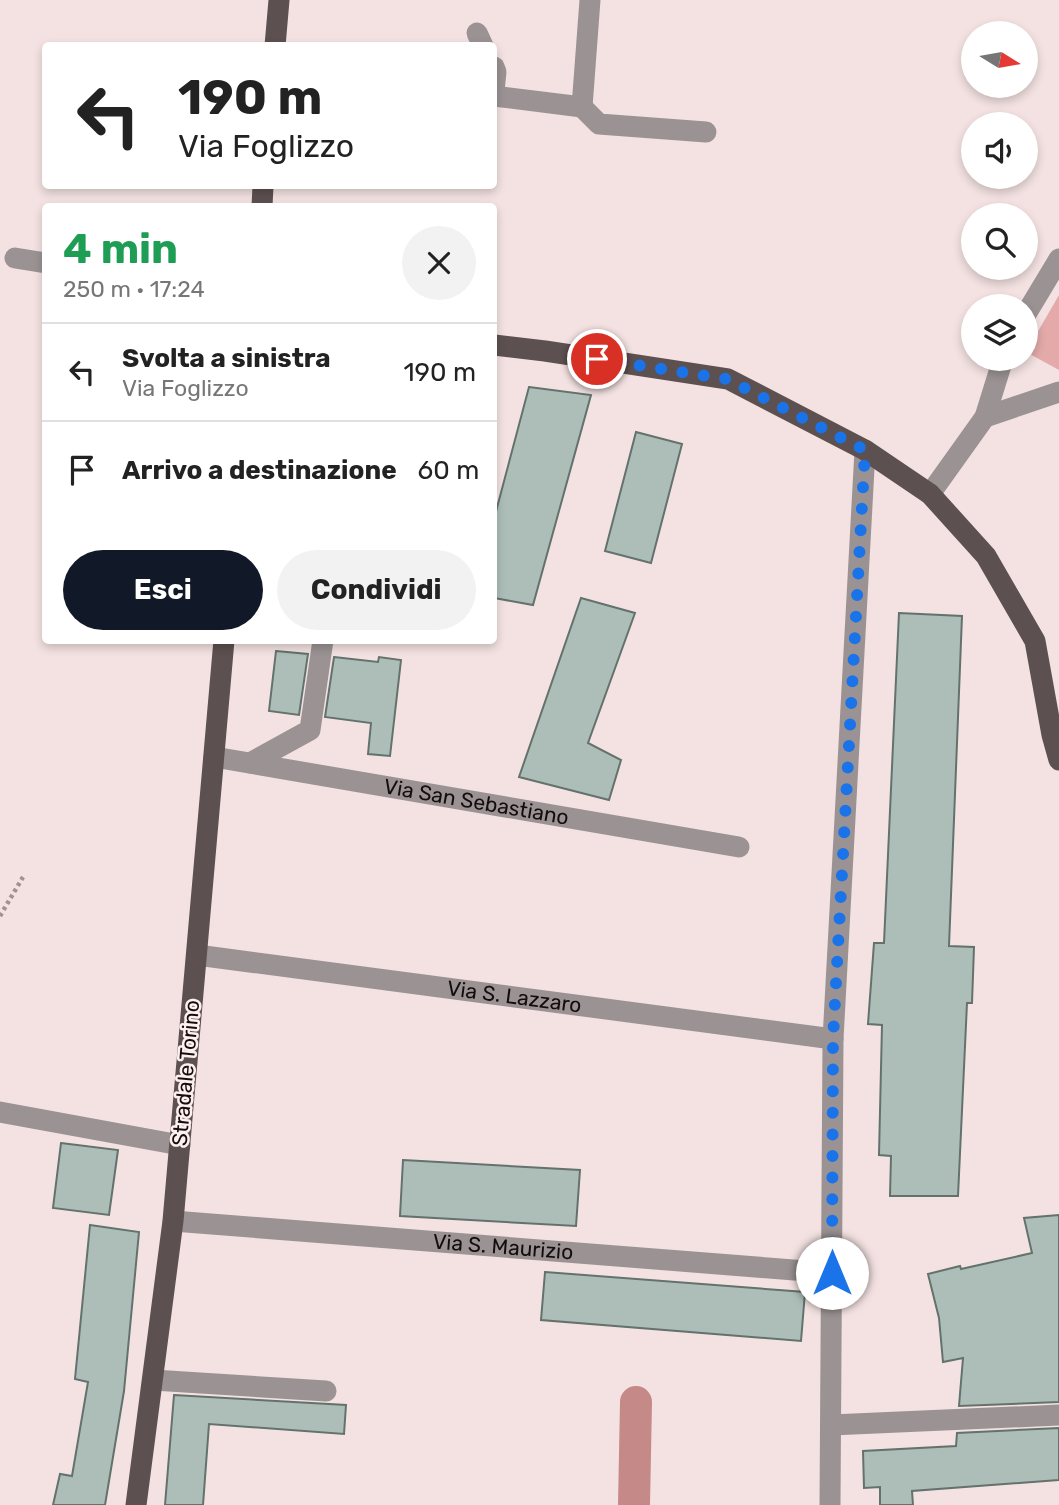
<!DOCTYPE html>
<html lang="it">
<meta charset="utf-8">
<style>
:root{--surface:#fff;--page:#f2f2f2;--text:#222;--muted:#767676;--line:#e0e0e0;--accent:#111827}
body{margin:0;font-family:Rubik,sans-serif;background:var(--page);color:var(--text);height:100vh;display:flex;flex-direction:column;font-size:26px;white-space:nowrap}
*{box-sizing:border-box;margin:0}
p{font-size:23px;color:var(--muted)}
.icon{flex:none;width:38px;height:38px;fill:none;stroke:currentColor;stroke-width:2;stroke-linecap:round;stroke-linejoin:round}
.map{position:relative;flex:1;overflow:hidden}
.sheet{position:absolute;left:42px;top:203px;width:455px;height:441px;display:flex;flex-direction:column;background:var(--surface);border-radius:7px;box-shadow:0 4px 10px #0003}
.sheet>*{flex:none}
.hud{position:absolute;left:42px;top:42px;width:455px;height:147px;border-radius:7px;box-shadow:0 4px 10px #0003;background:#fff;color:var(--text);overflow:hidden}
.needle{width:46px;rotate:101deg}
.fabs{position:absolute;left:961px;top:21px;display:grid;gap:14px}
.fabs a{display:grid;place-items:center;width:77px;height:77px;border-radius:50%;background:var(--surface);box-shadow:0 4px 10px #0003;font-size:35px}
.pin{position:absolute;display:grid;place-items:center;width:60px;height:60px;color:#fff;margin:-30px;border:4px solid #fff;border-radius:50%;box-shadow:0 2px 7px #0007}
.me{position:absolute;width:77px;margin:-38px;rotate:0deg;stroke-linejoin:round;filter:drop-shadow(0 0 5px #0008)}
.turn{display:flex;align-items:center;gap:24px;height:147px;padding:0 21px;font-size:32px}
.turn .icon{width:91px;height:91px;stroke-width:2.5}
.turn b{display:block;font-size:49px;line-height:60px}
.round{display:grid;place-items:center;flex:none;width:74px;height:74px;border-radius:37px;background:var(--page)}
.overview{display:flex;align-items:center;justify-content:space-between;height:119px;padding:0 21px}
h1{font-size:42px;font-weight:700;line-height:52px;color:#1e9e55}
.button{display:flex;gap:14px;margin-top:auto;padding:14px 21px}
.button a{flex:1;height:80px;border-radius:42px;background:var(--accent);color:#fff;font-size:28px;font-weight:700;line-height:80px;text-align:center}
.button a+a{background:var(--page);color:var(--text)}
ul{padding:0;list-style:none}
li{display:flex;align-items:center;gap:21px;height:98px;padding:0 21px;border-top:2px solid var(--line)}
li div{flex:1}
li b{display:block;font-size:26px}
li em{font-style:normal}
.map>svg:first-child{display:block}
.green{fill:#e4aaaa}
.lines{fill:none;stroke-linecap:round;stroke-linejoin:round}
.canal{stroke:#c58988;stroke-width:32}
.building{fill:#adbeb8;stroke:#63726d;stroke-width:2}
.path{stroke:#9f9292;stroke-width:4.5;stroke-dasharray:3.5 3.5;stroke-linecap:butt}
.minor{stroke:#9b9393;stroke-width:21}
.major{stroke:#5d5050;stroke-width:21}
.route{stroke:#1a73e8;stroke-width:12;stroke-dasharray:0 21.6}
.labels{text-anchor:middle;stroke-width:5;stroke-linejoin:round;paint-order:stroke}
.street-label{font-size:21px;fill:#130d0d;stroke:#fff0f0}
</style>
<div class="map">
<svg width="1059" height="1505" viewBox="0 0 1059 1505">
<rect width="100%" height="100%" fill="#f4e2e2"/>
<!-- green -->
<path class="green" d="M1059 295V370L1026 352Z"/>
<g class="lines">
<!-- canal -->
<path class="canal" d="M634 1505 636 1402"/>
</g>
<!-- building -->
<path class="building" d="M529 387 591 395 533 605 494 598V519Z
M636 432 682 444 651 563 605 551Z
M581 598 635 613 588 743 621 760 609 800 519 777Z
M899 613 962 616 949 946 974 947 972 1003H967L958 1196H890L891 1156 879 1155 882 1025 868 1024 874 943H884Z
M276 651 308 654 299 715 269 711Z
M334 657 378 662 379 657 401 660 390 756 368 754 371 723 325 717Z
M61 1143 118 1150 109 1215 53 1208Z
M403 1160 580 1170 576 1226 400 1216Z
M1059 1215V1402L959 1406 963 1358 943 1362 939 1318 928 1274 960 1266 961 1269 1032 1253 1024 1218Z
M90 1225 139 1232 124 1391 105 1505H53L60 1474 72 1476 88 1382 75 1379Z
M545 1272 805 1292 801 1341 541 1320Z
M174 1395 346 1405 344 1434 209 1424 203 1505H165Z
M1059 1428V1480L912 1491 913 1505H880V1487L864 1488 863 1451 956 1446 957 1433Z"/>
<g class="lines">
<!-- path -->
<path class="path" d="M0 916 23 877"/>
<!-- minor -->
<g class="minor">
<path d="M477 33 483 46"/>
<path d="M494 67 496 72 494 91"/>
<path d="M494 96 582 107 590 0"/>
<path d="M582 107 599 124 706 132"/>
<path d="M15 258 46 263"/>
<path d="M1026 314 1059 259"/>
<path d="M985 417 1059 392"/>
<path d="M930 494 985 417 1003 359"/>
<path id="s1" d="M214 757 739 847"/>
<path d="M250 763 310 730 323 640"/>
<path id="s2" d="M197 955 833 1039"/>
<path d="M0 1112 180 1145"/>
<path id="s3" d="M173 1221 832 1273"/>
<path d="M153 1380 326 1391"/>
<path d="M831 1425 1059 1415"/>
<path d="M830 1505 833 1039 865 450"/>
</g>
<!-- major -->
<path class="major" d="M275 46 279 0
M262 206 263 186
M494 345 545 351 728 379 865 450 930 494 986 556 1035 641 1052 735 1059 760
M136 1505 173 1221 224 640"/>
</g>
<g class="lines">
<!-- route -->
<path class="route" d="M597 359 727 379 865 450 833 1039 832 1273"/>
</g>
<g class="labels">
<!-- street labels -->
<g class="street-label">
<text dy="7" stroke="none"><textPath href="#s1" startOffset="266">Via San Sebastiano</textPath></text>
<text dy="7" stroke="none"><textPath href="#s2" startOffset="320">Via S. Lazzaro</textPath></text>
<text transform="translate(186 1073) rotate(-85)" y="7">Stradale Torino</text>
<text dy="7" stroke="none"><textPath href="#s3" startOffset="331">Via S. Maurizio</textPath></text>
</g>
</g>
</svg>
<div class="fabs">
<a><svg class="needle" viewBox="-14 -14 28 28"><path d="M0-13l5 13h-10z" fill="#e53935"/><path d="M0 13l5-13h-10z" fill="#767676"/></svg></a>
<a><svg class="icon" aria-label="sound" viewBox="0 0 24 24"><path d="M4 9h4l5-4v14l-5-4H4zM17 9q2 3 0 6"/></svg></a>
<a><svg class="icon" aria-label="search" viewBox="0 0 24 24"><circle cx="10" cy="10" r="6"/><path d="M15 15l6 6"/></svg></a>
<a><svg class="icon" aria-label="layers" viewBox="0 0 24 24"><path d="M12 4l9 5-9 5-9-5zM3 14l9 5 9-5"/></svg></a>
</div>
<div class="pin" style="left:597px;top:359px;background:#d93025"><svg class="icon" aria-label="arrive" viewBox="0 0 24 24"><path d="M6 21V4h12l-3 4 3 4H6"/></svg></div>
<svg class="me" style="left:832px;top:1273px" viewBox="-20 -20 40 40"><circle r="19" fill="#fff"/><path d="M0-13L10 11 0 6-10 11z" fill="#1a73e8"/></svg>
<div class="hud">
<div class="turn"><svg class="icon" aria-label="left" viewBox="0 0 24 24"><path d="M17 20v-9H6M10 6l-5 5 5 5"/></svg><div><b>190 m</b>Via Foglizzo</div></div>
</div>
<section class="sheet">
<div class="overview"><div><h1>4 min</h1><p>250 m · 17:24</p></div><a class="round"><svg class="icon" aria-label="close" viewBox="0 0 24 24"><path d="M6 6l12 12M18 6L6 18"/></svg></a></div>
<ul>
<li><svg class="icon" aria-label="left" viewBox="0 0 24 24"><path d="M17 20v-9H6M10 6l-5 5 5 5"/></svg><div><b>Svolta a sinistra</b><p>Via Foglizzo</p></div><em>190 m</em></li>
<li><svg class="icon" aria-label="arrive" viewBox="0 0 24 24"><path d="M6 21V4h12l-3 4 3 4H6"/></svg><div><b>Arrivo a destinazione</b></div><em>60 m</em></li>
</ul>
<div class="button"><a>Esci</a><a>Condividi</a></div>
</section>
</div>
